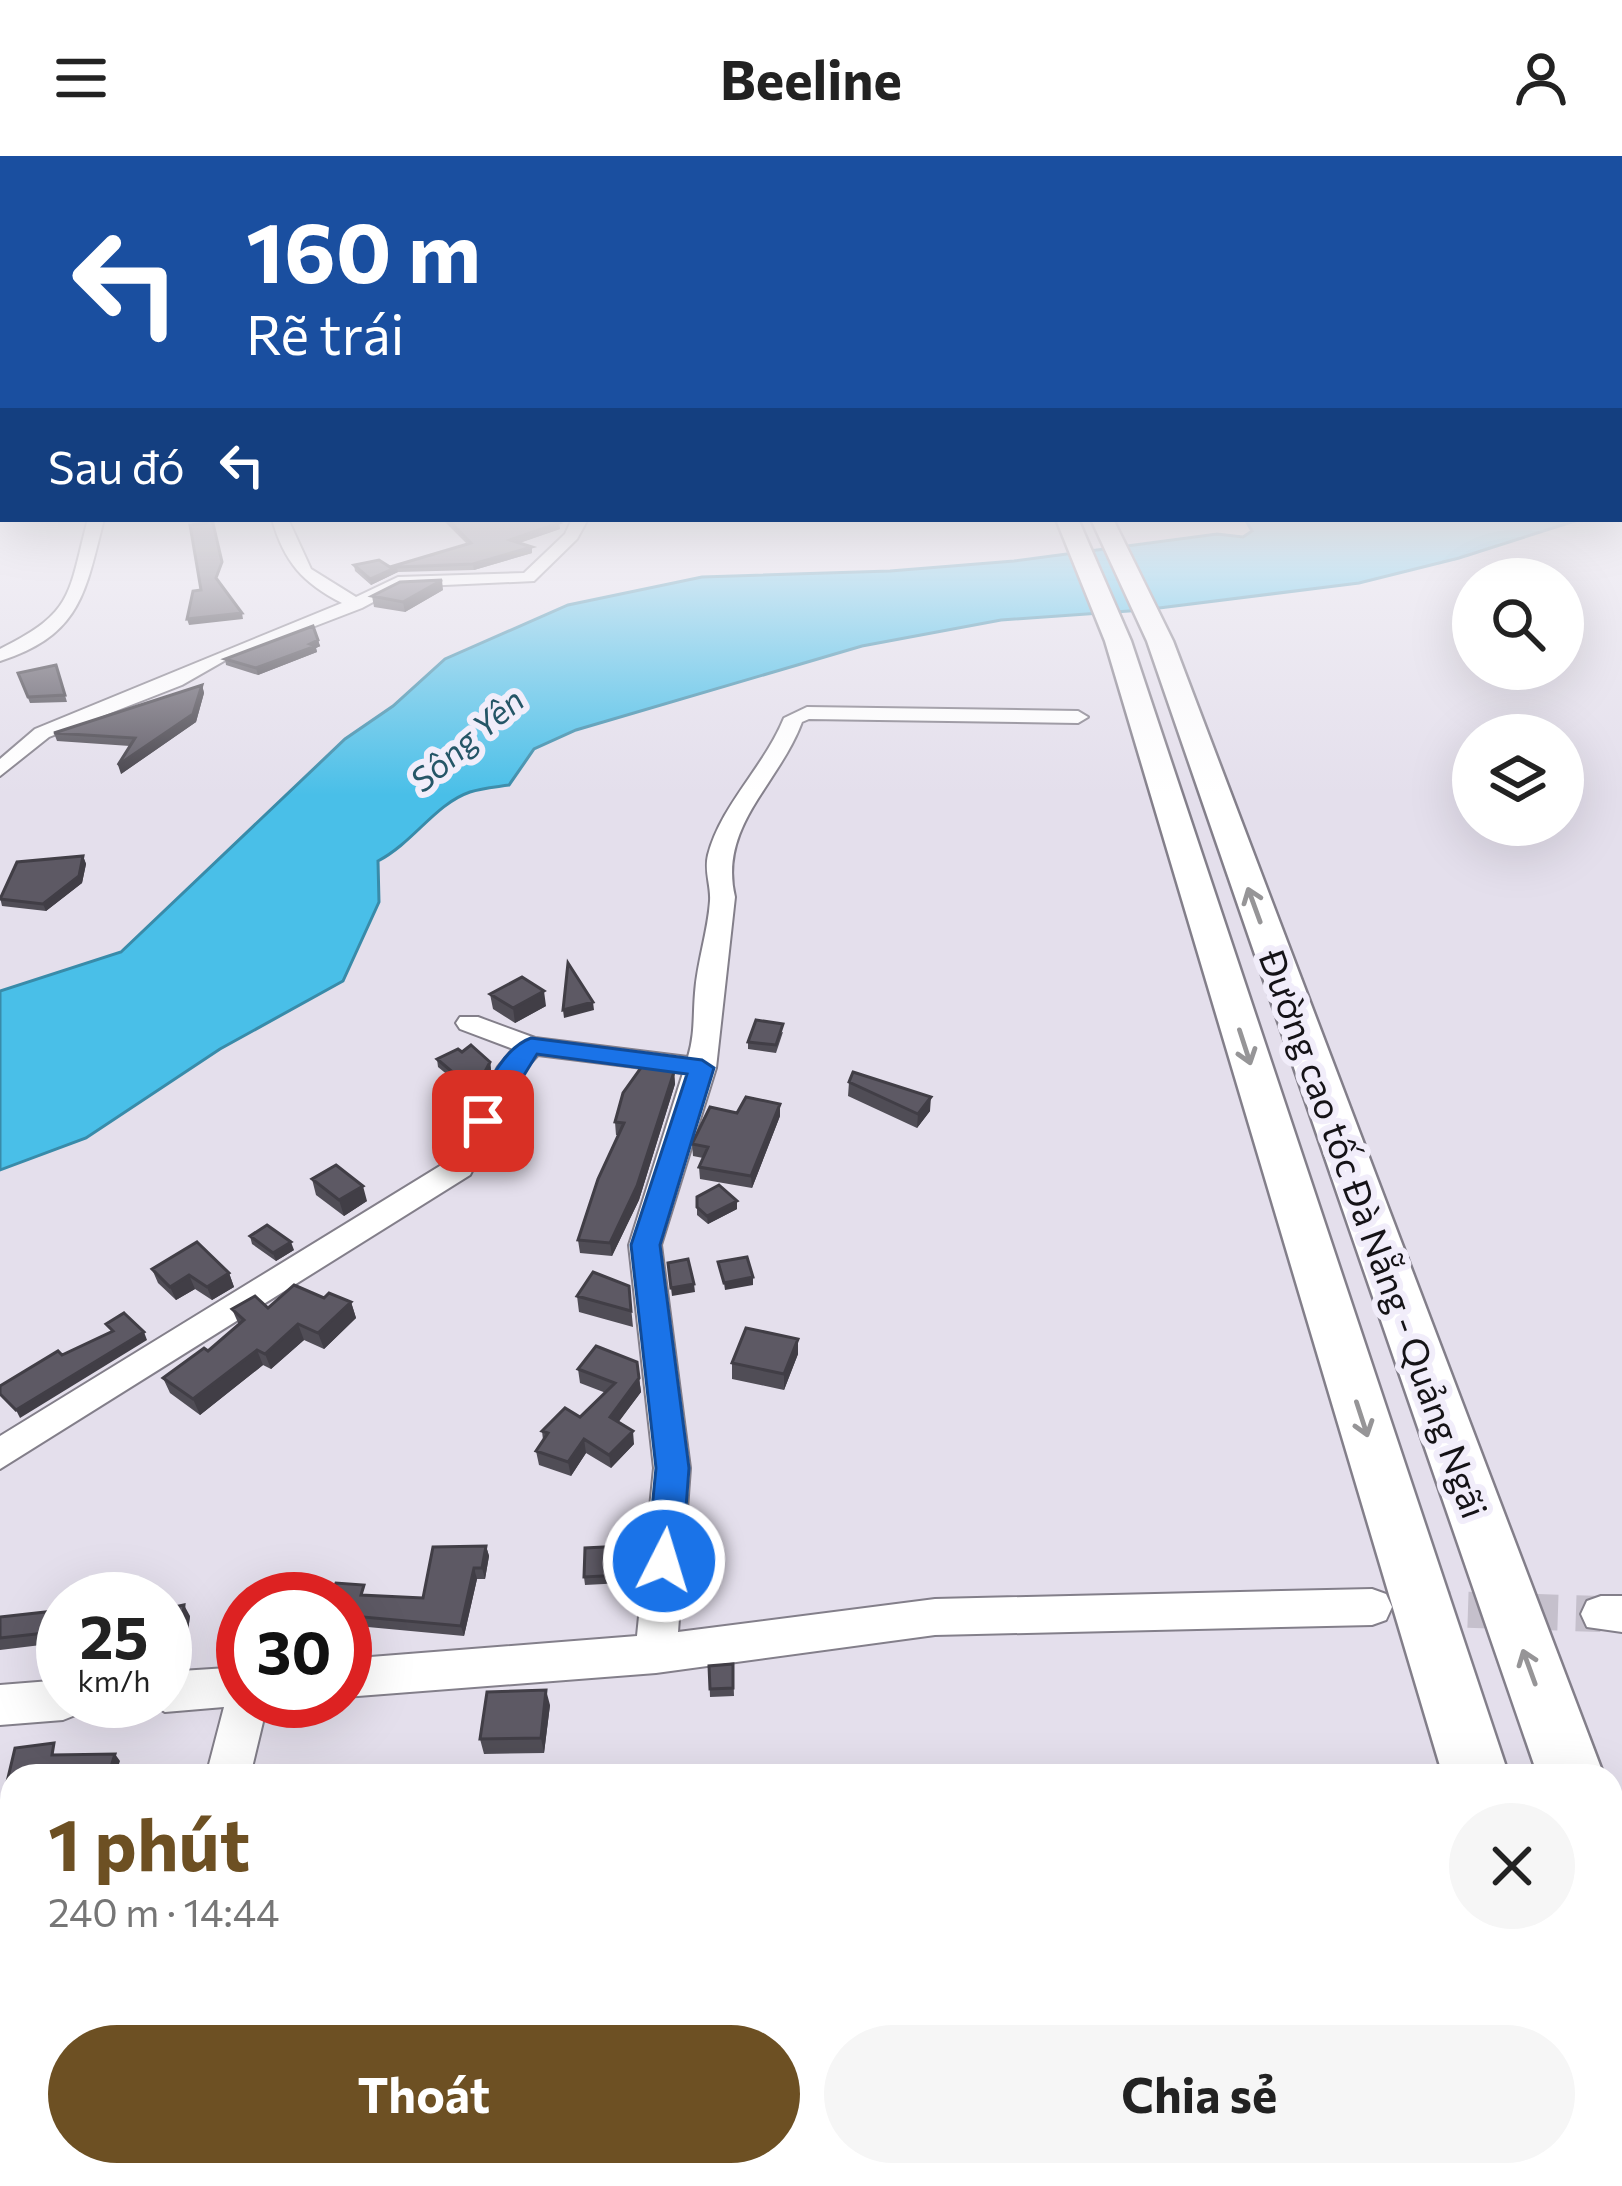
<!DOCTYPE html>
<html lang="vi">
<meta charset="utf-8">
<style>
:root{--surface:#fff;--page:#f6f6f6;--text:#222;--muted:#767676;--accent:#6d5023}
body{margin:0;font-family:Commissioner,sans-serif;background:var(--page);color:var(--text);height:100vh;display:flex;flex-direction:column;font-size:45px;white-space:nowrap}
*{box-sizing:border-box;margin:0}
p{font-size:39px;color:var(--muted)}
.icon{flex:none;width:66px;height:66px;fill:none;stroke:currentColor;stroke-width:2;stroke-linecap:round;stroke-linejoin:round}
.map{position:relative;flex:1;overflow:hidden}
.side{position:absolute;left:0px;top:1608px;width:1623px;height:423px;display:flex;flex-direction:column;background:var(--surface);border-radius:36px 36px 0 0;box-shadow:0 12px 48px #0002}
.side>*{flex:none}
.guide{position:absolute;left:0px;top:0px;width:1623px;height:366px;box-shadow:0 12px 48px #0002;background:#1a4fa0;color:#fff;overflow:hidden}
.fabs{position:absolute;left:1452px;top:402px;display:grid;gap:24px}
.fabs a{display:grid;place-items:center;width:132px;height:132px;border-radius:50%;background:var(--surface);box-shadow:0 12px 48px #0002;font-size:60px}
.speed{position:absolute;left:36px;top:1416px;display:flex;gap:24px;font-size:60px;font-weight:700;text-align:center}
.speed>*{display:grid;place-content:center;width:156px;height:156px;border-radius:50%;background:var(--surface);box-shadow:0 12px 48px #0002;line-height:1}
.speed small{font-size:30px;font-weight:400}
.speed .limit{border:18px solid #d22;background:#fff;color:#111}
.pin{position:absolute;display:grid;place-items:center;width:102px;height:102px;color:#fff;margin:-51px;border-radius:24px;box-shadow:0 6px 18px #0006}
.me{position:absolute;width:132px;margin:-66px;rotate:5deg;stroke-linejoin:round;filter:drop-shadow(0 0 9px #0008)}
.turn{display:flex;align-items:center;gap:42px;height:252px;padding:0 48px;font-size:54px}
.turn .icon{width:156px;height:156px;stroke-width:2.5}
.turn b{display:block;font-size:84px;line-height:102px}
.then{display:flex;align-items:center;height:114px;padding:0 48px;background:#0003;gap:24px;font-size:45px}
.round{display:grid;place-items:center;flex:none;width:126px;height:126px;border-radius:63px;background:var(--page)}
.summary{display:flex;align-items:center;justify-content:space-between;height:204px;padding:0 48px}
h1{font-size:72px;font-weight:700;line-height:90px;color:var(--accent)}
.button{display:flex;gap:24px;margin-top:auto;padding:24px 48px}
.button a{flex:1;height:138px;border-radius:72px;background:var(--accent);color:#fff;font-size:48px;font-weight:700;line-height:138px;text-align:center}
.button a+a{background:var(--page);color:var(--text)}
header{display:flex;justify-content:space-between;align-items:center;height:156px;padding:0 48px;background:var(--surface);font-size:54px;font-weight:700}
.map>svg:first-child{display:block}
.water{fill:#49bfe8;stroke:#398ba9;stroke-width:3}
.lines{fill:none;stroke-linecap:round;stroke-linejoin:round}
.minor-tunnel{stroke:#c5c0cc;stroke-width:36;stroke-dasharray:36 18;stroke-linecap:butt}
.minor-casing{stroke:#837f8a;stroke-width:4}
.highway-casing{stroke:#837f8a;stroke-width:5}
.minor{fill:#fff;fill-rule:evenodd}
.highway{fill:#fff;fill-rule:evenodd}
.wall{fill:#504d56}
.shaded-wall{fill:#413e46}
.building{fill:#5d5964;stroke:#413e46;stroke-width:3}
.oneway{stroke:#969597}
.route{fill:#1a73e8;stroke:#114b97;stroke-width:3}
.labels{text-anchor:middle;stroke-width:12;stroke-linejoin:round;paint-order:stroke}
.far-water-label{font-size:33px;font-style:italic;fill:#255667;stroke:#f1edfa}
.street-label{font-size:36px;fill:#151317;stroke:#f1edfa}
</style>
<header><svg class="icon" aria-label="menu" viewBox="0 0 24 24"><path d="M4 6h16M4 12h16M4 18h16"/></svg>Beeline<svg class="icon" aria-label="person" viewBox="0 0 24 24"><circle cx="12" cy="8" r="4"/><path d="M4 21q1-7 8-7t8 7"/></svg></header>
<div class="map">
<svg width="1622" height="2030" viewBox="0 0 1622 2030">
<rect width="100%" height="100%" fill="#e4dfec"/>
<!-- water -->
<path class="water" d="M1245 363H1581L1459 402 1359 427 1143 454 1001 464 862 490 576 574 534 593 509 629C496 631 482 632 470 636 435 648 414 686 378 705L379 746 343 825 220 893 86 982 0 1014V835L121 796 345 583 393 550 445 503 568 449 702 421 890 415 1014 405 1217 378 1243 381 1252 375Z"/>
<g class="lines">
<!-- minor-tunnel -->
<path class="minor-tunnel" d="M1414 1452 1601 1458"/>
<defs>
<path id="minor" d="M88 363H104C85 437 81 479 0 505V493C75 456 68 438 88 363Z
M272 363H288L311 413 356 441 398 421 524 417 565 378 572 363H588L577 383 534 425 401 431 362 452 224 505 182 529 49 581 0 620V603L35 573 342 447C303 427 284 406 272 363Z
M807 551 1078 555 1088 561 1078 567 809 563 802 566C779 628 718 670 735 741L716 912 661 1089 690 1312 678 1476 935 1443 1372 1433 1386 1438 1392 1451 1386 1464 1372 1469 935 1479 656 1517 345 1541V1503L637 1480 654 1312 629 1089 683 917 538 899 524 914 470 1019 0 1313V1280L448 1005 498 911 513 893 460 873 456 867 460 861H478L535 882 688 901C695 878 693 860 695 837 697 806 708 776 710 745 711 729 704 716 708 699 721 649 764 611 784 562Z
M1601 1440H1622V1476L1587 1471 1581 1458 1587 1445Z
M243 1511V1545H268L250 1620H206L224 1551 165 1556 148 1545H165V1516Z
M63 1524V1545H84L78 1558 63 1564 0 1569V1529Z
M96 2019H148L145 2030H91Z"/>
<path id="highway" d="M1056 363H1078L1131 485 1509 1620H1443L1105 485Z
M1091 363H1113L1173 485 1604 1620H1538L1147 485Z
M1611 1689 1622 1694V1788L1611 1784Z
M1611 1980 1622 1985V2030H1573L1569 2019H1611Z"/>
</defs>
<!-- minor casing -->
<use href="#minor" class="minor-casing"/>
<!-- highway casing -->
<use href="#highway" class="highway-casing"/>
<!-- minor -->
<use href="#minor" class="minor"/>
<!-- highway -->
<use href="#highway" class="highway"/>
</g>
<!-- wall -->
<path class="wall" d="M442 363H547L559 367 560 373 519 387 532 391V397L474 414 398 416 371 429 355 415 354 409 390 411 467 388Z
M443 434 405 456 374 451 372 440Z
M318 484 320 490 316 492 317 496 258 519 226 509 225 503Z
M56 509 67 546 30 547 18 517Z
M202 529 204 537 196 566 121 618 130 590 57 585 54 577Z
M83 700 86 708 82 727 46 755 2 750 0 741Z
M490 838 546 850 515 867 493 853Z
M783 876 776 897 748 893V886Z
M462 896 490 906 491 914 480 935 472 939 438 911 437 903Z
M674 916 675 928 639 1044 612 1100 580 1097 578 1084 619 979H616L615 966Z
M849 926 930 955 917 972 848 940Z
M780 948V960L752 1032 700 1023 699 1011 703 1002 693 1000 692 988Z
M312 1023 367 1045 344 1060 316 1039Z
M697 1041 737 1045V1053L708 1068 697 1059Z
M250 1080 294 1094 276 1105 252 1088Z
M152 1113 229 1117 234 1131 212 1144 195 1133 176 1144 158 1127Z
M629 1130 633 1171 579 1156 577 1140Z
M324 1142 351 1146 356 1162 324 1193 304 1184 271 1213 263 1209 200 1259 170 1237 163 1222 208 1195 239 1169 232 1153 268 1152Z
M798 1183V1198L784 1234 732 1223V1207Z
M637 1206 641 1236 618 1266 634 1288 611 1312 586 1297 571 1320 539 1309 536 1295 543 1284 542 1275 580 1261 606 1237 580 1227 578 1213Z
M486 1390 489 1400 485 1423H477L464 1480 357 1470 353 1484H345V1443L368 1439 423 1442Z
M623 1390V1427L585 1429 584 1421Z
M63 1449V1500H48L41 1489 0 1494V1461L54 1455Z
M165 1453 190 1460 186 1490 165 1493Z
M733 1508 734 1540 710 1541 709 1510Z
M550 1549 544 1597 484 1598 480 1583Z"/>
<!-- shaded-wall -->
<path class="shaded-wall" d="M559 367 560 373 511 390 510 384Z
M532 391V397L474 414 473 408Z
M397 411 398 416 371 429 370 423Z
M442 424 443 434 405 456 403 446Z
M242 457 243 463 189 469 187 463Z
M318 484 320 490 316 492 317 496 258 519 256 512Z
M202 529 204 537 196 566 121 618 118 609Z
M83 700 86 708 82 727 46 755 43 748Z
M544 835 546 850 515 867 513 852Z
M593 846 594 854 564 862 563 854Z
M490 906 491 914 480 935 472 939 470 931Z
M674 916 675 928 639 1044 612 1100 610 1087Z
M931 941 930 955 917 972 918 958Z
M780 948V960L752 1032 751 1020Z
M363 1030 367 1045 344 1060 339 1044Z
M737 1045V1053L708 1068 707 1060Z
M291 1086 294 1094 276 1105 273 1097Z
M229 1117 234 1131 212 1144 207 1131Z
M189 1119 195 1133 176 1144 170 1131Z
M753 1121V1129L725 1134 724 1127Z
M694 1128 695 1136 672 1140 671 1132Z
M351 1146 356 1162 324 1193 318 1177Z
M298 1168 304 1184 271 1213 265 1198Z
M144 1176 147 1184 20 1262 16 1254Z
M798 1183V1198L784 1234V1218Z
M257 1194 263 1209 200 1259 193 1243Z
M639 1222 641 1236 612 1275 610 1261Z
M633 1275 634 1288 611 1312 609 1299Z
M584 1283 586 1297 571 1320 568 1306Z
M486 1390 489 1400 485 1423 482 1412Z
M474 1412 477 1423 464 1480 461 1470Z
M184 1449 190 1460 186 1490 181 1479Z
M353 1460 357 1470 353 1484 349 1474Z
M546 1534 550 1549 544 1597 541 1582Z
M115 1598 120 1605 115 1620H108Z"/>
<!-- building -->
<path class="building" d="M208 363H212L222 406 216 422 242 457 187 463 193 435 201 434 190 369 207 367Z
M447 363H547L559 367 510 384 532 391 473 408 397 411 370 423 354 409 379 404 390 411 471 387Z
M442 424 403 446 372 440 400 426Z
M313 470 318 484 310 488 316 490 256 512 225 503Z
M56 509 65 539 28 541 18 517Z
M202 529 193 558 118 609 135 582 54 577Z
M83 700 79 720 43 748 0 743 17 706Z
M568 807 593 846 563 854Z
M522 821 544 835 513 852 490 838Z
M756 864 783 868 776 889 748 886Z
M471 889 490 906 479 927 470 931 437 903 458 893 462 896Z
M643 909 674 916 637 1030 610 1087 578 1084 598 1023 624 967 615 966 623 937Z
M853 916 931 941 918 958 849 926Z
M746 941 780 948 751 1020 699 1011 708 991 692 988 710 951 737 957Z
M336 1009 363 1030 339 1044 312 1023Z
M719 1029 737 1045 707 1060 697 1051V1041Z
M267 1069 291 1086 273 1097 250 1080Z
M197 1086 229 1117 207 1131 189 1119 170 1131 152 1113Z
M747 1101 753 1121 724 1127 718 1106Z
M688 1103 694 1128 671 1132 668 1107Z
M593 1116 629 1130 631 1155 577 1140Z
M294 1129 324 1142 329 1137 351 1146 318 1177 298 1168 265 1198 257 1194 193 1243 163 1222 204 1192 208 1195 244 1164 232 1153 255 1140 268 1152Z
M124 1157 144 1176 16 1254 0 1238V1230L58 1195 62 1199 113 1175 106 1168Z
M746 1172 798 1183 784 1218 732 1207Z
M596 1190 637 1206 639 1222 610 1261 633 1275 609 1299 584 1283 568 1306 536 1295 548 1277 542 1275 565 1252 580 1261 615 1227 578 1213Z
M486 1390 482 1412H474L461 1470 353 1460 349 1474H345V1443H330L336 1427 364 1429 361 1439 423 1442 433 1391Z
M623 1390 622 1419 584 1421 585 1392Z
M279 1431 283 1443H251Z
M104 1435H136L133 1443H100Z
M243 1446V1474L240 1476 233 1451Z
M56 1449H63V1489H41L45 1477 0 1482V1461L54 1455Z
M184 1449 181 1479 165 1482V1453Z
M733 1508V1532L710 1533 709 1510Z
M546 1534 541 1582 480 1583 487 1536Z
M54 1587 52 1599 115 1598 108 1620H63L64 1617 44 1620H12V1625L7 1626 15 1592Z"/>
<!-- one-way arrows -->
<defs><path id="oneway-shaft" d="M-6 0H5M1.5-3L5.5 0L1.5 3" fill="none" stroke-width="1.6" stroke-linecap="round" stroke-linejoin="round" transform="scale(3)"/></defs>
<g class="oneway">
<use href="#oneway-shaft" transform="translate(1254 749) rotate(-110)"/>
<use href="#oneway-shaft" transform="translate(1245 891) rotate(72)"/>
<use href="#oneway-shaft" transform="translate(1362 1263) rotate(72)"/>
<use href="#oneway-shaft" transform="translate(1529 1511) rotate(-110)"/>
</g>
<!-- sky -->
<linearGradient id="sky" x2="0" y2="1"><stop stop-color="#68b8e8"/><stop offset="0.56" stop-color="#f3f1f6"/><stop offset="1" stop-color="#f3f1f6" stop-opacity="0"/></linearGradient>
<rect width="1622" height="639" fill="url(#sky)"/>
<!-- route -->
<path class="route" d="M531 882 702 904 714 912 660 1089 689 1312 682 1405 677 1415 664 1420 652 1415 647 1405 656 1312 631 1089 687 918 537 898 492 971H474L470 965C484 938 500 893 531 882Z"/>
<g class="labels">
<!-- far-water labels -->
<g class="far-water-label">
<text transform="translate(467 584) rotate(-41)" y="12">Sông Yên</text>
</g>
<!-- street labels -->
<g class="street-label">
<text transform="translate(1373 1078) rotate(70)" y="13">Đường cao tốc Đà Nẵng - Quảng Ngãi</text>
</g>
</g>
</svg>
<div class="fabs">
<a><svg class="icon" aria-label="search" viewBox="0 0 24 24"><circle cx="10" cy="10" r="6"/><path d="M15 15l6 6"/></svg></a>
<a><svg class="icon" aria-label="layers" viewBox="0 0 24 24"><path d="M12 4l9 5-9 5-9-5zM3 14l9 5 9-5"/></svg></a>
</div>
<div class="speed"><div>25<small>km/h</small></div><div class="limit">30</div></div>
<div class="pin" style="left:483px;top:965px;background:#d93025"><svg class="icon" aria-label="arrive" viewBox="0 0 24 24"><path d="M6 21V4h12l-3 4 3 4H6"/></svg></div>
<svg class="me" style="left:664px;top:1405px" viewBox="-20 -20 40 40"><circle r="17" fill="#1a73e8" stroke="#fff" stroke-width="3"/><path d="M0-11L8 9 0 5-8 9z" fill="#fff"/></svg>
<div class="guide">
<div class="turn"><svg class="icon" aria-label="left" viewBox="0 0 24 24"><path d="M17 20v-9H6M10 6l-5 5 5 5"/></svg><div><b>160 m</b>Rẽ trái</div></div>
<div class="then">Sau đó<svg class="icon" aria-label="left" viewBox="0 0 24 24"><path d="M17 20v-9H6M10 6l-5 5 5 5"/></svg></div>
</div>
<section class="side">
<div class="summary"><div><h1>1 phút</h1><p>240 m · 14:44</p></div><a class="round"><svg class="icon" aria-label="close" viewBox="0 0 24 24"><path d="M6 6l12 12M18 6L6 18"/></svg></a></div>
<div class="button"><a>Thoát</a><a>Chia sẻ</a></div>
</section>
</div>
